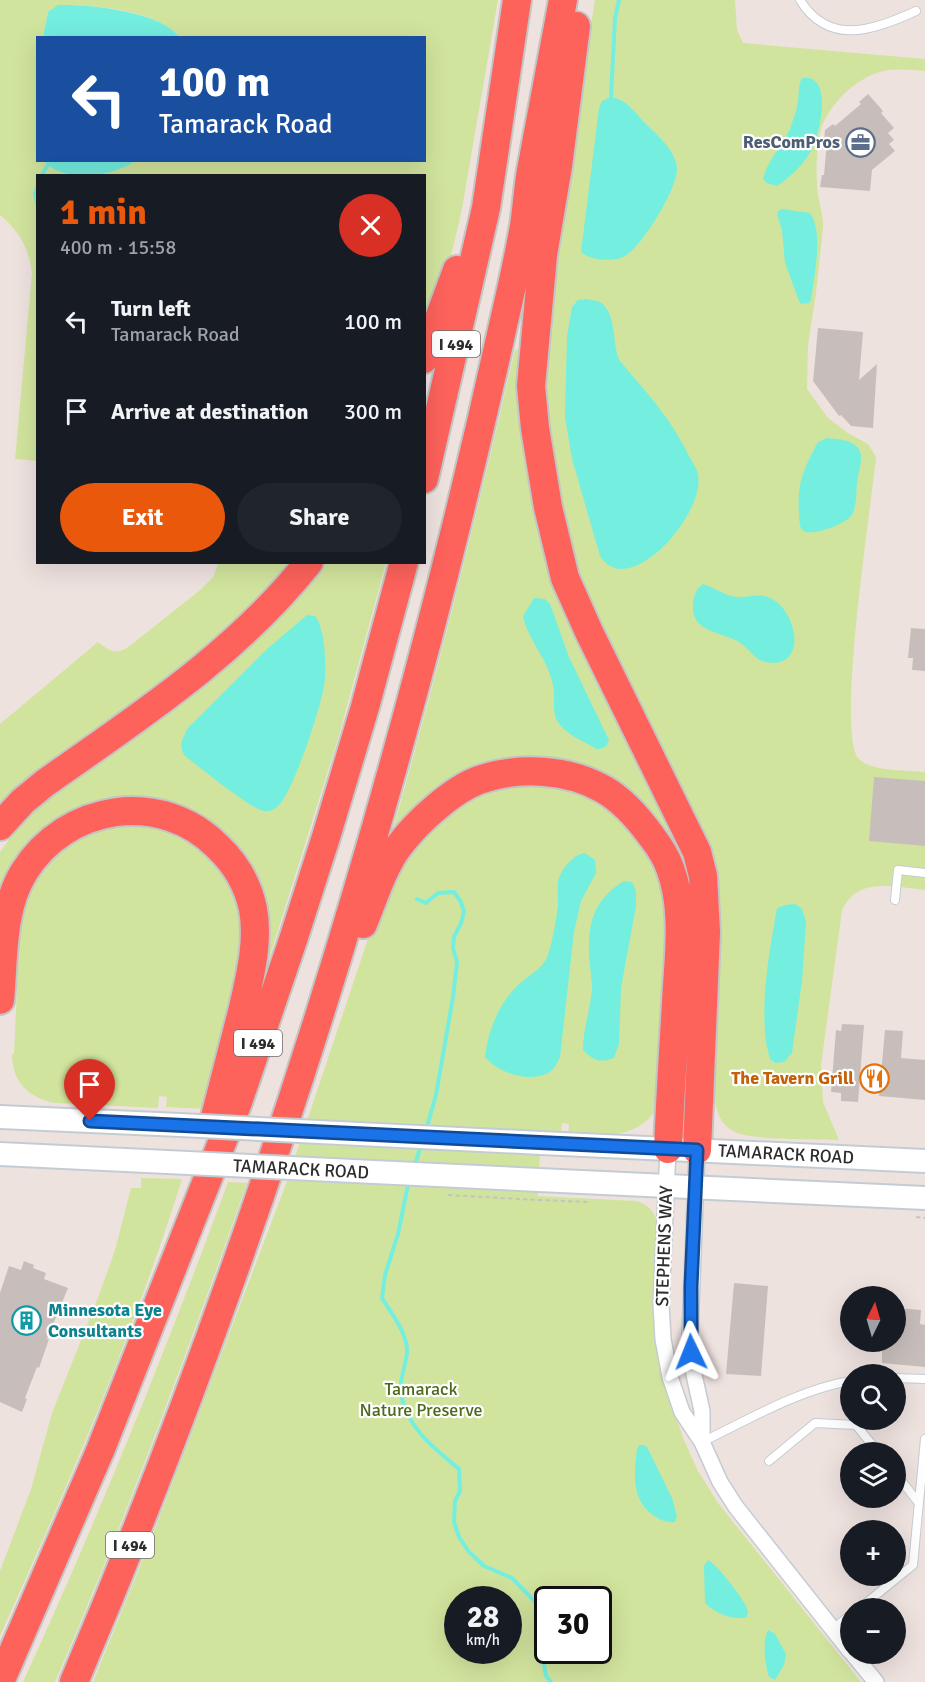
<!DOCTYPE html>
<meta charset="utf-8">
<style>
:root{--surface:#171b24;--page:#20242c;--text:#f1f3f6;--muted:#9ea1a6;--accent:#ea580c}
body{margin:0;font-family:Signika,sans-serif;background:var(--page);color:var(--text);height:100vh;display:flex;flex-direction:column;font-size:22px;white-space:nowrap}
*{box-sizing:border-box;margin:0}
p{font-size:20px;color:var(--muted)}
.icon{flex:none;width:33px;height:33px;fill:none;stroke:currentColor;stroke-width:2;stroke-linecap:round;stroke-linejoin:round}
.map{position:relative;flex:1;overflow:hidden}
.panel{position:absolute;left:36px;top:174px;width:390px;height:390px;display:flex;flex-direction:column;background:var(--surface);border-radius:0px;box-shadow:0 6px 24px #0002}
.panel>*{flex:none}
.hud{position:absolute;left:36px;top:36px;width:390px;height:126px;border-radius:0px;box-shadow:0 6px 24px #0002;background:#1a4fa0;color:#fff;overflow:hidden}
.needle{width:39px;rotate:5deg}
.controls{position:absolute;left:840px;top:1286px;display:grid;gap:12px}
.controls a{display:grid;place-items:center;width:66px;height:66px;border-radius:50%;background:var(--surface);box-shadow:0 6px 24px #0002;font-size:30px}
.speed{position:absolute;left:444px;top:1586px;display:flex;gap:12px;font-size:30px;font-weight:700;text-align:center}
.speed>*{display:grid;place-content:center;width:78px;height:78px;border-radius:50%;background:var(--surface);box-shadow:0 6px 24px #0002;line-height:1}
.speed small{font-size:15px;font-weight:400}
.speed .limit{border:3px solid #111;border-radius:9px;background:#fff;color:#111}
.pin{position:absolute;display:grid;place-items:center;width:51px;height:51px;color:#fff;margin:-62px -26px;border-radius:50% 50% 50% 0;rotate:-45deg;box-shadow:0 0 6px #0007}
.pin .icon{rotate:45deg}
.me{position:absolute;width:66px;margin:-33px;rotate:358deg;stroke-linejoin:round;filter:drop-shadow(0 0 4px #0008)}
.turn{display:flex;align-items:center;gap:21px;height:126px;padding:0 24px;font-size:27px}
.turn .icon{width:78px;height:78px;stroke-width:2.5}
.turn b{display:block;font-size:42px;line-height:51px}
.round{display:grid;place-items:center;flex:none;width:63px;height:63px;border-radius:32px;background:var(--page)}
.overview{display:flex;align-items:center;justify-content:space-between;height:102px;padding:0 24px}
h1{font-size:36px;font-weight:700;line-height:45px;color:var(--accent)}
.button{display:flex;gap:12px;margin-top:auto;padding:12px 24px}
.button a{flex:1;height:69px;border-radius:36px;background:var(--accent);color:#fff;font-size:24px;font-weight:700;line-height:69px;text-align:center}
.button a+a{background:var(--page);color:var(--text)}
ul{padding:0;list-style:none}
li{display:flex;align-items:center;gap:18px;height:90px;padding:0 24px}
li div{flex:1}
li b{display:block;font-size:22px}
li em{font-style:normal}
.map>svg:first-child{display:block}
.green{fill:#d1e49d;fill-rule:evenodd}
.water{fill:#74eedf}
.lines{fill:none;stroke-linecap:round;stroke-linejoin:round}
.stream{stroke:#74eedf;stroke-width:4}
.building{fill:#c7bebb}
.lane-casing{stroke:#c4ccd3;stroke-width:10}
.street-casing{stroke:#c4ccd3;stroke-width:18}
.secondary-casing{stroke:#c4ccd3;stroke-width:26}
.highway-casing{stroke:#c4c4c4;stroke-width:32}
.path{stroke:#c4c4c4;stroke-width:2;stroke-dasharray:4.5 3;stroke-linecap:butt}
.lane{stroke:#fff;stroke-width:8}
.street{stroke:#fff;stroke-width:15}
.secondary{stroke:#fff;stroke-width:22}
.highway{stroke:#fd625b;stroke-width:28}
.secondary-bridge-casing{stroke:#c4ccd3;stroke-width:26;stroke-linecap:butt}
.path-bridge{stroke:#c4c4c4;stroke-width:2;stroke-dasharray:4.5 3;stroke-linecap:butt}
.secondary-bridge{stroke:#fff;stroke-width:22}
.route-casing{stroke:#114b97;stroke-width:15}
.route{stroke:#1a73e8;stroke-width:10}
.labels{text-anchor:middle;stroke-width:4.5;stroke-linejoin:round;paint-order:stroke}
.shield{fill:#fff;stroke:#6c6c6c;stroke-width:1.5}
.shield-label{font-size:16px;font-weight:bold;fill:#2d2d2d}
.service-label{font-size:18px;font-weight:bold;fill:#4e5e75;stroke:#fff;text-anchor:end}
.food-label{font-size:18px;font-weight:bold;fill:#c56008;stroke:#fff;text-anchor:end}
.street-label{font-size:18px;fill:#2d2d2d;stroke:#fff}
.culture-label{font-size:18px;font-weight:bold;fill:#0d838f;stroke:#fff;text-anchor:start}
.park-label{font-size:18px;fill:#4b6b1b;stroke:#fff}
</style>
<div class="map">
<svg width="925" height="1682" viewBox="0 0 925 1682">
<rect width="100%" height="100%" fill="#eee2df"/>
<!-- green -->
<path class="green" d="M0 0H498L461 214 449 264 425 341 424 176H38L37 461 15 459 32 273C29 248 19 231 0 215ZM64 5C95 5 160 11 179 37L424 38V160H135C112 177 64 184 44 161L38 160V38L43 37 48 12Z
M595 0H735L737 30 743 43 925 59V71C911 70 897 68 884 71 858 76 829 104 821 129 817 145 816 167 817 184 817 199 824 213 823 229L816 293 808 345 807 389 828 418 848 433 868 444 876 457C872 502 835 734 859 759 872 772 908 770 925 772V890C895 887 856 876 842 911L821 1065 823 1102 839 1140C816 1139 750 1141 733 1131 719 1123 716 1109 714 1095L715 910 596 620 568 546 545 400 548 316 572 141Z
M515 349 521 350 532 464 679 825 684 859 672 840 530 763 389 843C436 680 477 515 515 349Z
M218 563H298L256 609 0 808V724L98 642C108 650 115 655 127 648L199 591 214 576Z
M315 563H386L338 739 269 959 262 957 242 862 106 804 0 908V852L21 823Z
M532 783 586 791 646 836 668 900 658 1105C642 1140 600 1136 568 1135L569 1124 562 1123 561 1134 541 1133 538 1196 636 1201C648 1204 655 1212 658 1224L665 1384 683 1438 698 1471 718 1503 861 1682H93L152 1537 286 1184 380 903 415 845 461 804 486 791ZM458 1599H508V1650H458ZM548 1599H598V1650H548Z
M163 823 223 864 247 929 206 1109 166 1107 167 1097 159 1096 158 1108 55 1103C29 1098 12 1082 12 1054H14L20 922 23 904 47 859 97 825Z
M141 1178 182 1179C133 1336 67 1487 0 1636V1571L31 1489 52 1413 99 1295 115 1250 131 1188H141Z
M228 1182 247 1183C188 1351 126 1518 55 1682H23C98 1518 166 1351 228 1182Z"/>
<!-- water -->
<path class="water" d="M58 5C88 4 161 11 179 37H43L48 12Z
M802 78C834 73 820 134 812 149 804 164 792 176 777 186L767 183 763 179C767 161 782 146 790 129 793 120 797 110 798 101 799 93 798 86 802 78Z
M611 97C628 100 634 112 646 124 658 136 675 149 677 168 678 188 644 242 628 254 618 263 590 261 581 252L599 108 602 101Z
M44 161H135C112 177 64 184 44 161Z
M782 209 810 213C824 233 814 276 811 300L809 303 801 304 799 301 785 263 782 230 777 214 778 211Z
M586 299C590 300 596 300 600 302 618 314 611 344 620 361 647 393 669 416 688 454 691 460 697 468 698 475 706 513 629 602 600 556L572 459 565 417 567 336 572 307 578 300Z
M827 438C838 439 859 440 861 455 862 463 858 474 857 483 856 493 857 505 852 515 847 523 816 535 806 532 802 531 802 529 800 526 796 488 800 475 818 442Z
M703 584C714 587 725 596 737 597 750 598 759 592 772 599 795 611 807 660 775 663 770 663 762 662 758 659 749 652 744 643 733 639 715 631 691 630 693 604 694 595 696 589 703 584Z
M534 598 545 599 550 604 569 657 609 740C607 747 604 749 597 749 585 742 565 734 558 722 551 712 556 696 553 685 548 659 527 639 523 616Z
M307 615 315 616C325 628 326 663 325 679 323 703 295 786 280 804 276 809 270 812 264 811 252 810 198 766 185 756L182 751 181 743 187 729 267 649Z
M585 853 595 860 596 873 581 901 574 932 560 1057C557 1063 554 1070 548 1073 529 1083 498 1073 485 1057 488 1030 499 1003 519 984 529 975 544 968 548 955 553 939 556 921 558 905 558 897 557 889 558 882 561 869 572 855 585 853Z
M624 881 632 882 636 891V906L621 988 619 1044 614 1058C600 1063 594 1061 583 1050 583 1030 590 1010 592 990 592 979 590 968 589 957 588 923 593 900 624 881Z
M795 904 802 909 806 922 802 981 792 1053 784 1062 775 1063 770 1059C768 1050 765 1041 765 1031 762 991 770 948 777 908L785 905Z
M639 1445H645L647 1447 672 1498 677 1516 675 1522C666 1523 660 1520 653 1515 631 1499 634 1473 637 1449Z
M708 1560C716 1563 747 1602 748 1612 748 1614 747 1615 747 1617 734 1621 714 1613 705 1603L704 1566Z
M768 1630 775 1634 786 1654 784 1665 775 1680 769 1677C765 1665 762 1641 768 1630Z"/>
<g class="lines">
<!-- stream -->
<path class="stream" d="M611 97 615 18 619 0
M41 176 51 160
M38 184 35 194 38 207
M417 899 426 903 438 893 454 892 461 902 464 912 461 923 454 937 453 948 457 962 453 997 436 1095 426 1130
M414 1167 421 1146
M409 1180 398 1234 385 1275 382 1298C391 1313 405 1330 407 1348 408 1363 398 1379 401 1394 406 1427 435 1449 459 1469L460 1491 455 1501 454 1522 459 1537 469 1552 484 1566 512 1578 538 1605 546 1633 542 1652 546 1676 551 1682"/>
</g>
<!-- building -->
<path class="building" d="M868 94 883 111 881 113 894 128 888 133 894 140 889 144 895 151 872 170 870 191 820 187 822 175H824L827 141H824L825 130 833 124 835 126 861 104 859 102Z
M818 328 863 332 859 380 877 364 873 428 851 426 841 415 839 416 813 381Z
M911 628 925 629V671L912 670 913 658H908Z
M874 777 925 781V846L869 841Z
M842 1024 864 1025 858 1102 841 1101V1093L831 1092 836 1030 841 1031Z
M885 1030 903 1031 901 1058 925 1060V1100L879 1096Z
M24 1261 34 1265 33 1268 46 1273 44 1279 68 1288 47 1339H49L39 1368 37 1367 25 1398 27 1399 22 1412 0 1402V1293L9 1266 21 1270Z
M734 1283 768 1286 761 1376 726 1374Z
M896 1308 921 1310 920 1324 925 1325V1367L882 1363V1341H896Z"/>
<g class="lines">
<defs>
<path id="lane" d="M800 0C829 47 875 30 916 11
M895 900 898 870 925 873
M896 1378 925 1379
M856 1425 878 1452
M702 1442C750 1419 798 1390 850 1381
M769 1461 815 1423 856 1425V1419
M896 1474 918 1502
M860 1608 913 1565 925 1439
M833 1629 850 1615"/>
<path id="street" d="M668 1149 661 1304 663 1339 670 1377 682 1412 702 1442 720 1482 736 1507 850 1651
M697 1150 690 1333 693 1370 702 1411V1442
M852 1653 876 1682"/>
<path id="secondary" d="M0 1117 180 1125
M541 1143 925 1161
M0 1154 167 1162
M539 1180 925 1198"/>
<path id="highway" d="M576 26 558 166 543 255 531 386 535 428 548 507 565 578 589 632 697 852 703 876 706 932 697 1150
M424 359 457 270
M424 479 486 208 517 0
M0 826 23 801 45 783C140 716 236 654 309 562
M363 924C373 900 383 867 399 846 417 822 452 790 479 780 518 766 568 769 603 789 623 800 639 819 652 837 659 846 666 857 670 868 686 910 678 960 676 1003 673 1052 670 1100 668 1149
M0 1000C4 958 1 909 24 872 66 804 161 789 218 847 236 864 248 885 253 909 259 942 250 976 243 1008 234 1044 224 1081 215 1117
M0 1682 100 1451 238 1102 293 940 326 837 365 707 404 562
M74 1682C259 1247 400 791 502 330 510 295 518 261 524 226 527 206 528 185 532 165 542 110 553 55 563 0"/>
</defs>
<!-- lane casing -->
<use href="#lane" class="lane-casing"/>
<!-- street casing -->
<use href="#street" class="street-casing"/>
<!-- secondary casing -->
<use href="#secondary" class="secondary-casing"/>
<!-- highway casing -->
<use href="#highway" class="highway-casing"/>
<!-- path -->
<path class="path" d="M538 1200 590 1202
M916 1217 925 1218"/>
<!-- lane -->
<use href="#lane" class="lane"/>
<!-- street -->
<use href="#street" class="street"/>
<!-- secondary -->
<use href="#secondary" class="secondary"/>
<!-- highway -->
<use href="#highway" class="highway"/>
<defs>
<path id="secondary-bridge" d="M180 1125 541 1143
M167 1162 539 1180"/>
</defs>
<!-- secondary-bridge casing -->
<use href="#secondary-bridge" class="secondary-bridge-casing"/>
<!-- path-bridge -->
<path class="path-bridge" d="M448 1195 538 1200"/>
<!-- secondary-bridge -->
<use href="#secondary-bridge" class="secondary-bridge"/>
</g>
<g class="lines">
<defs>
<path id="route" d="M90 1121 697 1150 691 1286V1352"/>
</defs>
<!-- route casing -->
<use href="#route" class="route-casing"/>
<!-- route -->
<use href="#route" class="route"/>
</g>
<!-- icons -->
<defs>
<symbol id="office-ring" viewBox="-11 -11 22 22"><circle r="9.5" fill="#fff" stroke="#5c6f8a" stroke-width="1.5"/><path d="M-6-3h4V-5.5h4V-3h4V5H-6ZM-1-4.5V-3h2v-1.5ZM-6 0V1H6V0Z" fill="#5c6f8a"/></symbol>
<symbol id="restaurant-ring" viewBox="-11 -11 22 22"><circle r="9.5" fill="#fff" stroke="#e8710a" stroke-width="1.5"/><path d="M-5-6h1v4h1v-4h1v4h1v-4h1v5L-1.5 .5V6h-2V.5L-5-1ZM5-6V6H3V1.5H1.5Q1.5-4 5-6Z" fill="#e8710a"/></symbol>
<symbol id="building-ring" viewBox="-11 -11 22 22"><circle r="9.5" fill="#fff" stroke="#0f9aa8" stroke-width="1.5"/><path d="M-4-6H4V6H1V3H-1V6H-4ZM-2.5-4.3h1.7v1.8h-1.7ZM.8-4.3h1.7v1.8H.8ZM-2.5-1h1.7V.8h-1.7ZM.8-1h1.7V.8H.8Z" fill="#0f9aa8"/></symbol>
</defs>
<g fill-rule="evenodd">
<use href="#office-ring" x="844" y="126" width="33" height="33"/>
<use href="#restaurant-ring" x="858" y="1062" width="33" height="33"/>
<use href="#building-ring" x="10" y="1304" width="33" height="33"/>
</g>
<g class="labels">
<!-- shield labels -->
<g class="shield">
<rect x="432" y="331" width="48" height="26" rx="4.5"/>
<rect x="234" y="1030" width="48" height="26" rx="4.5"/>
<rect x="106" y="1532" width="48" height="26" rx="4.5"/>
</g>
<g class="shield-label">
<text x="456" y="350">I 494</text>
<text x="258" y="1049">I 494</text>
<text x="130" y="1551">I 494</text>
</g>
<!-- service labels -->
<g class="service-label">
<text x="840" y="148">ResComPros</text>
</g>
<!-- food labels -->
<g class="food-label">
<text x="854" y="1084">The Tavern Grill</text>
</g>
<!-- street labels -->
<g class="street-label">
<text transform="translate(786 1154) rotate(3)" y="6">TAMARACK ROAD</text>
<text transform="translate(301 1169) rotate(3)" y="6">TAMARACK ROAD</text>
<text transform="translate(664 1246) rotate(-88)" y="6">STEPHENS WAY</text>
</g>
<!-- culture labels -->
<g class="culture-label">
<text x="48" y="1316">Minnesota Eye<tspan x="48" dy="21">Consultants</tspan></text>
</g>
<!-- park labels -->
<g class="park-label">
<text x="421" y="1395">Tamarack<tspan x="421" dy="21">Nature Preserve</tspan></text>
</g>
</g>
</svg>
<div class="controls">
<a><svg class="needle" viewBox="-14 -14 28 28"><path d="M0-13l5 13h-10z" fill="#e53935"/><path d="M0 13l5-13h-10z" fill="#9ea1a6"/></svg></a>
<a><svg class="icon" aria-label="search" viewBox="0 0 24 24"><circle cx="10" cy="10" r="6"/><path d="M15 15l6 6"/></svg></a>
<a><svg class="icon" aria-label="layers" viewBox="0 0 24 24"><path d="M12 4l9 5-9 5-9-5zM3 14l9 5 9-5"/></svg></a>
<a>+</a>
<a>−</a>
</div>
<div class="speed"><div>28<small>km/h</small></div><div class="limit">30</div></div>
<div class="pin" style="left:90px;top:1121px;background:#d93025"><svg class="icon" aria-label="arrive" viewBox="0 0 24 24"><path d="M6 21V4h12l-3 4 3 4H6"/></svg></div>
<svg class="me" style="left:691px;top:1352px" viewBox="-20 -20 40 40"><path d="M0-17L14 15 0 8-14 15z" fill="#1a73e8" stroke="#fff" stroke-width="4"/></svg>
<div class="hud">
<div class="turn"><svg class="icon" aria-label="left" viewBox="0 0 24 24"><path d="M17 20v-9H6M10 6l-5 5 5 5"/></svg><div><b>100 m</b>Tamarack Road</div></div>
</div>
<section class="panel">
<div class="overview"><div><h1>1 min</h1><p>400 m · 15:58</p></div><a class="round" style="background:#d93025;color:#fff"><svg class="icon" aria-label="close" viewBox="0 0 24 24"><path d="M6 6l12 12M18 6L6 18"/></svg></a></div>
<ul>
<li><svg class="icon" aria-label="left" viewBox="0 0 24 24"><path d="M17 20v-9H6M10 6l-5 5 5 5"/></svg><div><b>Turn left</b><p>Tamarack Road</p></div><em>100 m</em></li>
<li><svg class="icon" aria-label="arrive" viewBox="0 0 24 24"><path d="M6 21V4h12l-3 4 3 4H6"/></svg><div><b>Arrive at destination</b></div><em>300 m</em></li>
</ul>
<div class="button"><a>Exit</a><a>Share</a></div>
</section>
</div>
